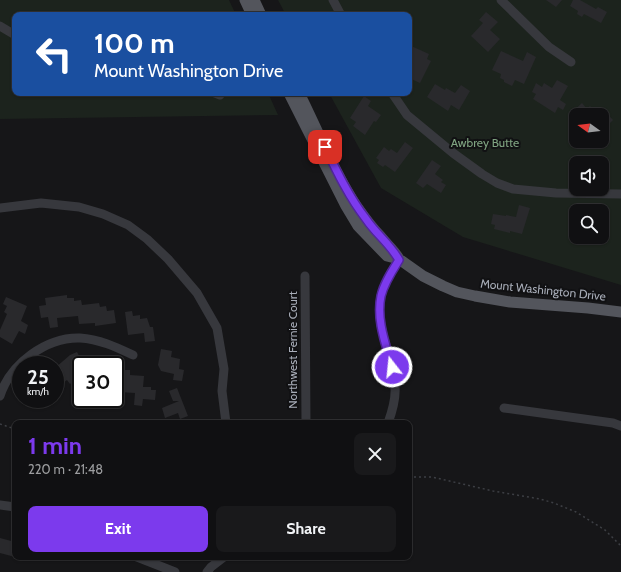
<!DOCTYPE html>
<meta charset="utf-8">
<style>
:root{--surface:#101012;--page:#19191b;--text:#f1f3f6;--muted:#9c9d9f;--line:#303032;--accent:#7c3aed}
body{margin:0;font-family:Cabin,sans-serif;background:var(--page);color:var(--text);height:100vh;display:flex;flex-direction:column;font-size:15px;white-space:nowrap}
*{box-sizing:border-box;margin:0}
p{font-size:13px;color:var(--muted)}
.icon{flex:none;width:22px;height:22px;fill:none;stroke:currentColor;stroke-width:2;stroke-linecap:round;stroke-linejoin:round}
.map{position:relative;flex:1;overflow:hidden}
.drawer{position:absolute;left:12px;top:420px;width:400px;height:140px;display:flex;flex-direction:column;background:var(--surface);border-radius:8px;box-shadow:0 1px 3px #0004,0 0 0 1px var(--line)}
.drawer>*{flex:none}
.top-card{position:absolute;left:12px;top:12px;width:400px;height:84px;border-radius:8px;box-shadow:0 1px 3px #0004,0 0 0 1px var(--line);background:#1a4fa0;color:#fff;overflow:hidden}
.needle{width:26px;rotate:285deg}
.tools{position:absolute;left:569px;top:108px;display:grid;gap:8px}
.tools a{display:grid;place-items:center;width:40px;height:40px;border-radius:8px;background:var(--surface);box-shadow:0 1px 3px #0004,0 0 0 1px var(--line);font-size:20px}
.speed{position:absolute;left:12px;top:356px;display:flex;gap:8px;font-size:20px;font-weight:700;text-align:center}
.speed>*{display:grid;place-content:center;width:52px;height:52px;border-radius:50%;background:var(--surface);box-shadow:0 1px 3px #0004,0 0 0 1px var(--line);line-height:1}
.speed small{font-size:10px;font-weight:400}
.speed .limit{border:2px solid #111;border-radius:6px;background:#fff;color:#111}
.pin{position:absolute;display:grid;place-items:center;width:34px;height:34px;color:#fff;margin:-17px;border-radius:8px;box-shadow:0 2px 6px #0006}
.me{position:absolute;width:44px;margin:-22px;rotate:344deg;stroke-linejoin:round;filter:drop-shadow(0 0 3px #0008)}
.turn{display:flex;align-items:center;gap:14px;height:84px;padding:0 16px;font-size:18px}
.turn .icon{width:52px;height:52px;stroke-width:2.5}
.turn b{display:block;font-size:28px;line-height:34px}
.round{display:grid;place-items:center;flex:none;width:42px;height:42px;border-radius:8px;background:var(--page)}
.headline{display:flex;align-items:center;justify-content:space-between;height:68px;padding:0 16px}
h1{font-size:24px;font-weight:800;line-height:30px;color:var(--accent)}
.button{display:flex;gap:8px;margin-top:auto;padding:8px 16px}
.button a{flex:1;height:46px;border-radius:8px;background:var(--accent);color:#fff;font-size:16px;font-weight:800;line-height:46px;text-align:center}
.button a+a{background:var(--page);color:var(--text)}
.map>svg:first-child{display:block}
.green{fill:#1c231d;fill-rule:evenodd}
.building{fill:#29292c}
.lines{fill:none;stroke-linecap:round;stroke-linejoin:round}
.path{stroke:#3d3f44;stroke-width:1.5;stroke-dasharray:2 3;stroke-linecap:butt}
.minor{stroke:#37383d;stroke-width:9}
.major{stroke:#53555c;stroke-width:11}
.route-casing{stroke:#51269a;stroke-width:10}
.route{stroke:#7c3aed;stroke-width:7}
.labels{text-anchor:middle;stroke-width:4;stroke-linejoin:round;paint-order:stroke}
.park-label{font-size:12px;fill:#7fa381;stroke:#111113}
.street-label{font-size:12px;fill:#a8adb8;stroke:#111113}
</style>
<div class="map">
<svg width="621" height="572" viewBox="0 0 621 572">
<rect width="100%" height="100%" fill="#161618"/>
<!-- green -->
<path class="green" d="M0 0H229L236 15H15V93H268L278 115 0 119Z
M278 0H621V285L463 237 381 188 329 93H409V15H286ZM576 115H602V141H576ZM576 163H602V189H576ZM576 211H602V237H576Z"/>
<!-- building -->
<path class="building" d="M546 0H562L556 7Z
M573 0H580L596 9 598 7 607 12 601 23 584 14 582 17 577 14 578 11 570 6Z
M486 12 498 22 490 30 500 39 488 52 471 36 483 23 479 20Z
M409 45 429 54 427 59 431 61 420 83 409 78Z
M501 51 523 61 527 52 536 57 524 84 515 80 512 86 504 82V80L500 78 501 74 492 70Z
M557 80 568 86 560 100 566 104 563 110 558 107 555 113 533 99 536 94 532 92 536 83 542 87 544 83 552 88Z
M435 84 445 90 446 88 455 93 461 85 470 91 459 110 451 105 448 111 427 97Z
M364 96 371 101 368 106 381 115 376 122 374 121 365 135 353 126 356 122 350 118Z
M582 103 587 109 590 106 598 115H569Z
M602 108 613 120 602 131Z
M405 142 413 148 395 172 385 165 383 167 377 163 379 160 376 158 384 147 389 151 391 149 397 153Z
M432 160 441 166 435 174 443 180 441 182 446 185 441 193 427 184 423 188 416 183Z
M519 205 530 208 522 234 510 231V233L494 229 495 225 491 224 493 214 506 216V215L516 217Z
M67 295V298H74V301L81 300 82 305 99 303 100 307 106 306 107 311 114 310 116 323 95 326V323L79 324 78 316 57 318 58 327 50 328 48 317 41 318 39 306 46 305 45 298Z
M6 297 27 306 21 321 28 325 25 334 19 331 12 344 0 337V330L7 314 4 312 7 306 3 304Z
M132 311 133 316 140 315V319L147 318 150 327H153L155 341 145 342 144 333 128 335 125 312Z
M161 349 172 351 171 357 180 359 179 369 184 370 182 381 173 380 174 374 161 371 158 365Z
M77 352 84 365H81V375L70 384 67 380 60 385 55 393V368L70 355Z
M115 370H130V375L144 376 143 387H151V390H156L155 400 143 399 142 406 134 405 135 393 120 392 121 388 115 387Z
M177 388 188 416 180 419 178 413 165 418 162 408 179 401H173L169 391Z
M31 399H51L46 408Z
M0 538 15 542V557L0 553Z"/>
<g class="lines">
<!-- path -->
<path class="path" d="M0 424 15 429
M409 477H432L493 491 540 499 554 503 576 512 605 530 621 546"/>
<!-- minor -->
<path class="minor" d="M333 0 341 15
M501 0 549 47 571 62
M0 26 15 35
M215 93 220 95
M392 93 407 115 453 153 482 174 497 183 513 189 556 193 621 194
M0 208 41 203 79 207 103 214 128 225 147 239 168 259 197 293 217 328 224 369 222 391 226 423
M305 276 306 423
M0 396C10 364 46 337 80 338 99 339 116 347 133 355
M504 408 613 423 621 426
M388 423C392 412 396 399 395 387 394 356 374 327 381 296 384 283 392 271 399 259
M0 505 15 507
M137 557 175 572
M207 572 211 567 224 557"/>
<!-- major -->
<path class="major" d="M245 0 252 15
M254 0 261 15
M289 93 346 206 358 226 387 256 399 259 423 276 443 286 457 292 475 296 510 302 588 308 621 312
M299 93C318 131 334 172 357 207 364 217 371 227 380 236 387 245 393 249 399 259"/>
</g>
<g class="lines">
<defs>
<path id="route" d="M325 147C337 172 349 197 366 219 376 234 390 244 399 260 392 271 384 283 381 296 376 320 386 345 392 367"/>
</defs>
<!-- route casing -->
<use href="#route" class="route-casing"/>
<!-- route -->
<use href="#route" class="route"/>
</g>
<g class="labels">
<!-- park labels -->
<g class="park-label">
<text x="485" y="147">Awbrey Butte</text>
</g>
<!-- street labels -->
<g class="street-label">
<text transform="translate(543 290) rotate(6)" y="4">Mount Washington Drive</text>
<text transform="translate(293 350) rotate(-90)" y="4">Northwest Fernie Court</text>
</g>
</g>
</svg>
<div class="tools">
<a><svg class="needle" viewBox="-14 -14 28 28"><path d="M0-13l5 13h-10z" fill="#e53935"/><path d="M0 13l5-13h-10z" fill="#9c9d9f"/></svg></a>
<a><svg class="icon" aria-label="sound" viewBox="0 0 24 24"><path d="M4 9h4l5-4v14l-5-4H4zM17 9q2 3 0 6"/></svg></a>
<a><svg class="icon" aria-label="search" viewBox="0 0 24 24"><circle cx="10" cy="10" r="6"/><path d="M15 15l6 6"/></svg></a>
</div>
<div class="speed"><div>25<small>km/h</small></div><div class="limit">30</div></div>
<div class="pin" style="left:325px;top:147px;background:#d93025"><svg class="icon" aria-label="arrive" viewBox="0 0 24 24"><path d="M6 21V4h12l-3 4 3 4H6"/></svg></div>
<svg class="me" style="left:392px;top:367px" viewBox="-20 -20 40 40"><circle r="17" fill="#7c3aed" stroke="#fff" stroke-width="3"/><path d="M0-11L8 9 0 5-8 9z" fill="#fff"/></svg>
<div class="top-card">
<div class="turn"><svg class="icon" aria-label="left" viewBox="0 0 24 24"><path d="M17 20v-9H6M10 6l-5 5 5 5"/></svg><div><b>100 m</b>Mount Washington Drive</div></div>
</div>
<section class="drawer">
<div class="headline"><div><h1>1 min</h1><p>220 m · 21:48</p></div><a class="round"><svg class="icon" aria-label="close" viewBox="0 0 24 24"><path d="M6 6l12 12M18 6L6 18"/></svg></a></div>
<div class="button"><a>Exit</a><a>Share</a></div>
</section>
</div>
